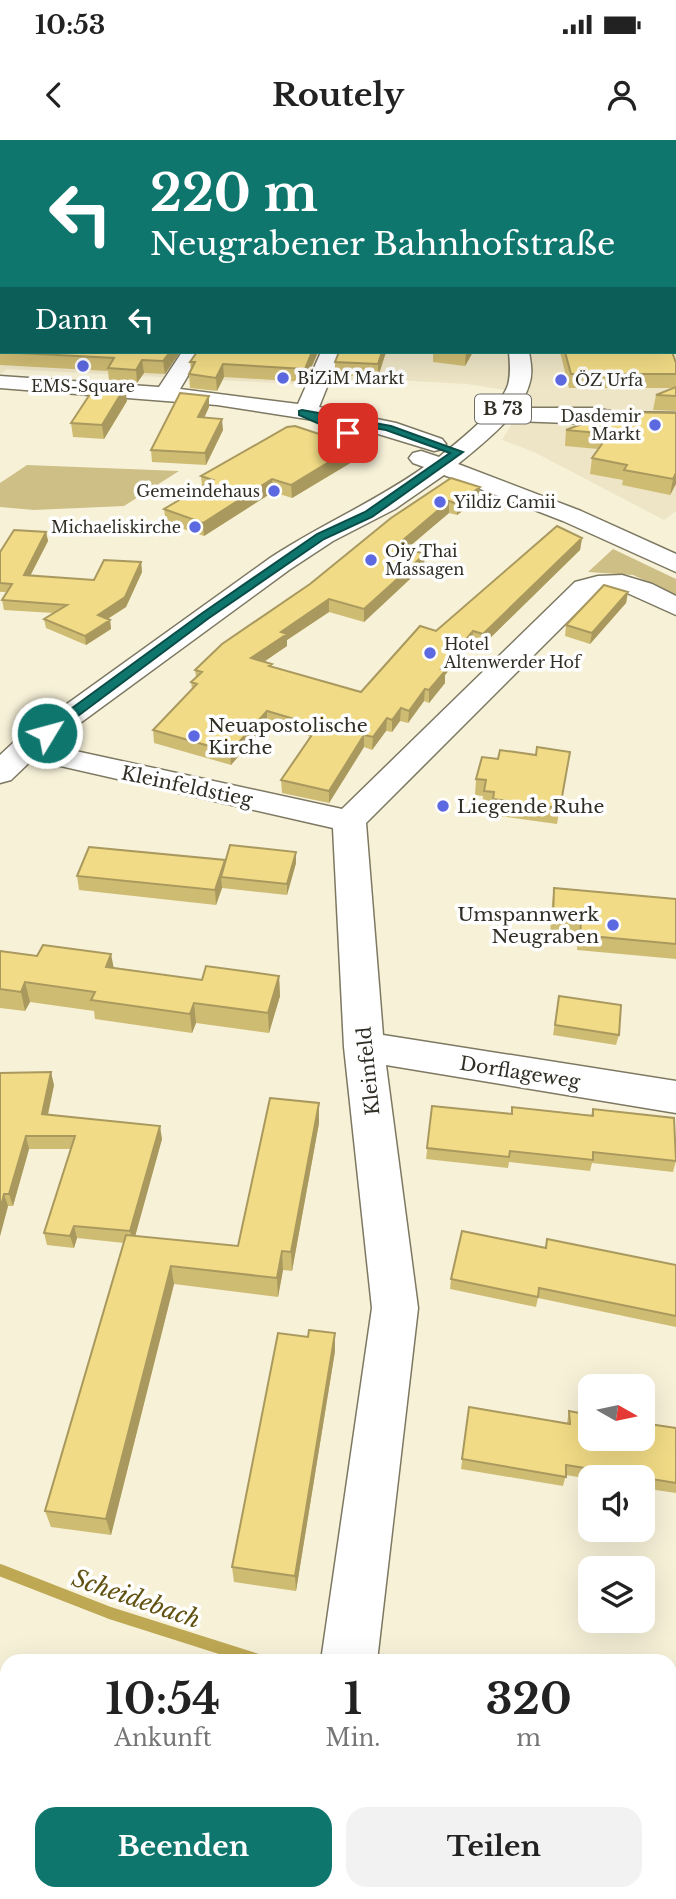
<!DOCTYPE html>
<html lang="de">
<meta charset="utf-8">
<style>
:root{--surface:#fff;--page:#f2f2f2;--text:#222;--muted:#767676;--accent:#0f766e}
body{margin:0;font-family:"Libre Baskerville",serif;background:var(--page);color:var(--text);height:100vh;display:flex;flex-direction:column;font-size:26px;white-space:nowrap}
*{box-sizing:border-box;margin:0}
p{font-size:23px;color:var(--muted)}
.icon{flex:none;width:38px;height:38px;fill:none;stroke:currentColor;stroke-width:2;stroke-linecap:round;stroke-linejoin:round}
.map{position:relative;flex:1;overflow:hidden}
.drawer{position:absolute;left:0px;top:1514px;width:677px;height:247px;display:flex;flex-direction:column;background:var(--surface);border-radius:21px 21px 0 0;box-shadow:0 7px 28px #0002}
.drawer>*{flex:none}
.banner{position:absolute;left:0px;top:0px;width:677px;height:214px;box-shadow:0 7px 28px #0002;background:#0f766e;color:#fff;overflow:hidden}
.needle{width:46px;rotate:99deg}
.controls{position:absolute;left:578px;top:1234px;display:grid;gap:14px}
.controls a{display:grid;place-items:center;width:77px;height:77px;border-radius:14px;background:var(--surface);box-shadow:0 7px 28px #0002;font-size:35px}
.pin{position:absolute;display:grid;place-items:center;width:60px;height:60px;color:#fff;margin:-30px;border-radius:14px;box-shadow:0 4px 10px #0006}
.me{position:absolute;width:77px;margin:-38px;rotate:53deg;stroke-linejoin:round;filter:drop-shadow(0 0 5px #0008)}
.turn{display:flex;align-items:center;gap:24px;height:147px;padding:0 35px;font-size:32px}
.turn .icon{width:91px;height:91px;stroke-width:2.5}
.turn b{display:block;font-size:49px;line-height:60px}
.then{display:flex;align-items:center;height:66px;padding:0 35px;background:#0003;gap:14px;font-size:26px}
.eta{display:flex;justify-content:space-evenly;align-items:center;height:119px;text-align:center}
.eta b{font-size:42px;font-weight:700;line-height:49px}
.cta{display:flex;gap:14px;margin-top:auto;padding:14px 35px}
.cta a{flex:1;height:80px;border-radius:21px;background:var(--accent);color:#fff;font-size:28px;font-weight:700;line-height:80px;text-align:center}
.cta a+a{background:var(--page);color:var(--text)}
.status{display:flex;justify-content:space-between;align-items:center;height:49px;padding:0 35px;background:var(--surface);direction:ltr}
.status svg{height:19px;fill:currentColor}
header{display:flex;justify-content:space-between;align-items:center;height:91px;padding:0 35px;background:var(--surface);font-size:32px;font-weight:700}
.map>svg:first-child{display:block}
.built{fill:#eee5c6}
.green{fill:#cebf86}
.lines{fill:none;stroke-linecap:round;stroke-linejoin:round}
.stream{stroke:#bea854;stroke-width:12}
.minor-casing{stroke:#7d7862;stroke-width:3}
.major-casing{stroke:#7d7862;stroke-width:3}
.minor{fill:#fff;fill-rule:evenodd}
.major{fill:#fff;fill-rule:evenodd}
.wall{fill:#cfbc73}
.shaded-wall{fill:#a9995e}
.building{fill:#f1db86;stroke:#a9995e;stroke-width:2}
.route{fill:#0f766e;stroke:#0a4d48;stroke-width:2}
.poi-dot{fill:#5d69e1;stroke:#fff;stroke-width:2.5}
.labels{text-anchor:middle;stroke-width:7;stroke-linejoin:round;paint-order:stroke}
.far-poi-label{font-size:16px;fill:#302e25;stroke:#fff;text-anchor:start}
.shield{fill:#fff;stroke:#6e6d66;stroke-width:2}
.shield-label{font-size:18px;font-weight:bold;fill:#302e25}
.poi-label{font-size:19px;fill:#302e25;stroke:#fff;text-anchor:start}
.street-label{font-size:19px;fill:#302e25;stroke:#fff}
.near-water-label{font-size:24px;font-style:italic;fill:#615211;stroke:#fff}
</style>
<div class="status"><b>10:53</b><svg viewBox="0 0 49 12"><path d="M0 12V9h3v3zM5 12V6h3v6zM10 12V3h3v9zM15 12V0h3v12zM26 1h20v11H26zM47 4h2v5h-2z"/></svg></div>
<header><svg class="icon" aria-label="back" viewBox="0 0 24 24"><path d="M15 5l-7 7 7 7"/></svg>Routely<svg class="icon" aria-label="person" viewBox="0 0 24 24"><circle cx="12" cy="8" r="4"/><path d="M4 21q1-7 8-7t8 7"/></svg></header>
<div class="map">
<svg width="676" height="1759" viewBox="0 0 676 1759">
<rect width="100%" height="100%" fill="#f7f1d8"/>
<!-- built -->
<path class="built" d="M0 39 2 212H676V147V371L664 380 534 312 502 300 530 254 467 244 358 238 354 247 7 229 0 234Z"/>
<!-- green -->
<path class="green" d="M27 325 179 331 124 366 34 370 0 367V343Z
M613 409 676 439V455L633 435 588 432Z"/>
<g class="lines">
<!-- stream -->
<path class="stream" d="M0 1430 110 1473 261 1521
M670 1590 676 1589"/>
<defs>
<path id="minor" d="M429 0H445L429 2Z
M182 212H202L180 249 298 264 321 212H341L319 267 396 283 442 299 446 304 442 309 434 311 352 286 217 265 0 248V236L159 247Z
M498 268H596L614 272 676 273V287L490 280 487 275 490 270Z
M622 435 652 444 676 456V475L625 452 595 454 366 683 383 895 676 941V973L386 925 418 1168 377 1521H321L372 1168 344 907 333 688 25 618 14 616 9 609 14 602 25 600 342 669 575 442 598 436Z
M275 1754H337L335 1759H273Z"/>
<path id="major" d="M581 0H597L581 2Z
M509 212H529C531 223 533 234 529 245 521 274 481 305 458 324L581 371 676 414V432L563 381 444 335 395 369 333 401 289 430 72 589 36 616 11 640 0 643V615L14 602 270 418C320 385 375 362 424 327L413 323 409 318 413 313 421 311 439 317C459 301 500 269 508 245 511 234 510 223 509 212Z"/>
</defs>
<!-- minor casing -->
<use href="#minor" class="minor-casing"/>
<!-- major casing -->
<use href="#major" class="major-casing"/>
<!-- minor -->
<use href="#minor" class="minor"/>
<!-- major -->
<use href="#major" class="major"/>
</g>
<!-- wall -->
<path class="wall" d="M0 149 2 212H180L165 234 144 233 137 243 109 241 108 231 0 225Z
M197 212H318L305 242 224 237 217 251 190 248 189 234 191 230 190 222Z
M339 212H386L378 237 335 235V222Z
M433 212H473L465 226 433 222Z
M560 212H672L676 223V271L653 270 656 255 672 248H569Z
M127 261 104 299 73 297 71 283Z
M209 267 204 278 223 290 206 325 152 322 151 310Z
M676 273V344L670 355 622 345 623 340 590 334 592 318 598 309 565 306 566 290Z
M349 304 352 322 292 358 273 352 204 396 166 383 164 369 202 346 201 336Z
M451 338 479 359 457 375 449 373 406 409 424 426 364 482 329 472 287 500V506L264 521 272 524V527L361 552 436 491 582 398 580 410 482 506 472 503 445 535V543L429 563 424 561 408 583 400 581 392 592 386 591 372 610 364 607 329 663 282 653 281 640 311 597 267 583 231 625 154 603 153 590 192 549 191 542 196 537 195 530Z
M46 392 48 401 30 436 94 440 141 422 142 432 126 467 108 479 110 480 111 489 86 505 46 488 44 479 53 473 4 470 2 460 7 452H0V412Z
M628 452 626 463 590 504 565 496 566 485Z
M570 612 557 684 491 675 492 668 482 667 483 656 475 655 476 639 498 619Z
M225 720V723H296L287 755 222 748 216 765 79 750 77 736Z
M554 748 676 759V819L577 810 578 798 550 795 552 763Z
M0 811 202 840 279 836 280 856 269 893 196 883 192 893 95 879 94 871 30 862 25 871 0 868Z
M559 856 619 895 616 905 553 895Z
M0 933 54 945 48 975 162 999 135 1096 238 1106 319 983 292 1131 283 1130 278 1157 174 1144 111 1395 51 1387 45 1371 124 1103 77 1098 74 1108 47 1105 44 1093 71 1009H29L13 1066H8L0 1096Z
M432 966 511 974 512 967 591 975 593 969 676 1021 673 1032 592 1023 590 1031 509 1022 508 1028 426 1019Z
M547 1099 676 1125V1187L538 1158 536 1167 450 1149 451 1139 545 1108Z
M335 1211 296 1451 234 1442 232 1427Z
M469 1267 567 1283 569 1271 676 1288V1353L642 1348V1337H590V1339L566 1335 563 1346 461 1329Z
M7 1554V1657L0 1655V1556Z"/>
<!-- shaded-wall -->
<path class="shaded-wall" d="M170 212H180L165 234 163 221Z
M312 212H318L305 242V229Z
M382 212H386L378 237V224Z
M466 212H473L465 226 466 213Z
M142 220 144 233 137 243 136 230Z
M223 224 224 237 217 251 216 238Z
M125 247 127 261 104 299 102 285Z
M209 256V267L199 289 198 277Z
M222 279 223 290 206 325 205 313Z
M349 304V310L352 308V322L292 358 291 345Z
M676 333V344L670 355 673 339Z
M272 339 273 352 204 396 203 383Z
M480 347 479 359 457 375V364Z
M449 361V373L396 418V406Z
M46 392 48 401 26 444 24 435Z
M582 398 580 410 482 506 483 494Z
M425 414 424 426 364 482V469Z
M141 422 142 432 126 467 99 484 98 475Z
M628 452 626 463 590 504 592 493Z
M329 459V472L287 500V506L252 530 251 518 281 492Z
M110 480 111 489 86 505 85 496Z
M473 491 472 503 445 535V543L429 563V550L441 529Z
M425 549 424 561 408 583 409 571Z
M401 568 400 581 392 592V580Z
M267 571V583L231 625 230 612Z
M387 578 386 591 372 610 373 597Z
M364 595V607L329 663V651Z
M296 712V723L287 755V744Z
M225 720 226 735 221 737 222 748 216 765 215 750Z
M111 814 115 834 106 827Z
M279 836 280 856 269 893 268 873Z
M25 842 30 862 25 871 21 852Z
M194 863 196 883 192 893 190 874Z
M51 932 54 945 45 987 42 974Z
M319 963V983L292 1131 291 1112Z
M160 986 162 999 133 1104 130 1091Z
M26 996 29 1009 13 1066 9 1054Z
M4 1054 8 1066 0 1096V1070Z
M74 1086 77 1098 74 1108 70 1096Z
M282 1111 283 1130 278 1157 277 1138Z
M171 1126 174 1144 111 1395 106 1379Z
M335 1193V1211L296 1451 295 1436Z"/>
<!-- building -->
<path class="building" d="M0 0H75L73 2H2V27L0 20Z
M339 0H405L404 2H338Z
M515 0H558L557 2H514Z
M2 32V136L0 134V33Z
M0 149H2V212H170L163 221 142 220 136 230 108 228 114 218 0 212Z
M197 212H312L305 229 223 224 216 238 189 234 195 222H190Z
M339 212H382L378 224 335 222Z
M565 212H672L676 223V234H571Z
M96 245 125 247 102 285 71 283Z
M676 247V256L656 255Z
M180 253 209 256 198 277 222 279 205 313 151 310Z
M613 272 676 273V333L673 339 624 330 627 325 592 318 609 294 566 290Z
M295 286 349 304 345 306 352 308 291 345 272 339 203 383 164 369 213 340 201 336 287 287Z
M451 338 480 347 457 364 449 361 396 406 425 414 364 469 329 459 281 492 287 494 251 518 272 524 269 526 361 552 420 486 436 491 557 386 582 398 483 494 473 491 441 529 446 530 429 550 425 549 409 571 401 568 392 580 387 578 373 597 364 595 329 651 281 640 318 586 267 571 230 612 153 590 197 544 191 542 202 532 195 530 222 504 310 444 391 378Z
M14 390 46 392 24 435 94 440 104 420 141 422 125 457 98 475 110 480 85 496 44 479 67 465 2 460 12 444 0 443V412Z
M604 445 628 452 592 493 566 485Z
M537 607 570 612 560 668 493 659 494 652 484 651 486 640 476 639 482 617 498 619 500 610 536 615Z
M230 705 296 712 287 744 221 737Z
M89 707 225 720 215 750 77 736Z
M554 748 676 759V804L580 795 581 782 553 780Z
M43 805 111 814 106 827 202 840 206 826 279 836 268 873 194 863 190 874 91 860 95 852 25 842 21 852 0 849V811L37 816Z
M559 856 621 865 619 895 555 885Z
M51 932 42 974 160 986 130 1091 74 1086 70 1096 44 1093 75 996H26L9 1054H4L0 1070V933Z
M270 958 319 963 291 1112 282 1111 277 1138 171 1126 106 1379 45 1371 126 1095 238 1106Z
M432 966 512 974V967L593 976V969L674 978 676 1021 593 1012V1020L510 1011 509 1017 427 1008Z
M462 1091 546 1108 547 1099 676 1125V1176L539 1148 538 1157 451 1139Z
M309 1190 335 1193 295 1436 232 1427 278 1193 308 1197Z
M469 1267 570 1284 569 1271 590 1275V1298H642V1283L676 1288V1343L566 1325V1337L462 1319Z
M1 1553 7 1554V1648L0 1647V1556Z
M392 1754H557V1759H392Z"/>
<!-- route -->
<path class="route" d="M302 270 391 286 463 312 372 377 324 399 209 478 51 596H42V590L201 474 317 394 365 372 450 313 386 290 326 280 353 293 345 295 299 275V271Z"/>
<!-- markers -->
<g class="poi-dot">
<circle cx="83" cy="226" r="7"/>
<circle cx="283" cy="238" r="7"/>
<circle cx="561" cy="240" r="7"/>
<circle cx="655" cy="285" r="7"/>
<circle cx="274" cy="351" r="7"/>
<circle cx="440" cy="362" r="7"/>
<circle cx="195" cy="387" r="7"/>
<circle cx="371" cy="420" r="7"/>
<circle cx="430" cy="513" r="7"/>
<circle cx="194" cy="596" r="7"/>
<circle cx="443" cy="666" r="7"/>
<circle cx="613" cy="785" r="7"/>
</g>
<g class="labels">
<!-- far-poi labels -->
<g class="far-poi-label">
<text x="297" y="244">BiZiM Markt</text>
<text x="575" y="246">ÖZ Urfa</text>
<text x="83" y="252" text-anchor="middle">EMS-Square</text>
<text x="641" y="282" text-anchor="end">Dasdemir<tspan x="641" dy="18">Markt</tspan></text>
<text x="260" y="357" text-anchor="end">Gemeindehaus</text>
<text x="454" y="368">Yildiz Camii</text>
<text x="181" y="393" text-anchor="end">Michaeliskirche</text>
<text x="385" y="417">Oiy Thai<tspan x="385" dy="18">Massagen</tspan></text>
<text x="444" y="510">Hotel<tspan x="444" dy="18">Altenwerder Hof</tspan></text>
</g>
<!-- shield labels -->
<rect class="shield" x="475" y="254.5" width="56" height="29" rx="5"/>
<g class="shield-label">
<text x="503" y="275">B 73</text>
</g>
<!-- poi labels -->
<g class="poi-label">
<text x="208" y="592">Neuapostolische<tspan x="208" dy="22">Kirche</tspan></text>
<text x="457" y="673">Liegende Ruhe</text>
<text x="599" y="781" text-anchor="end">Umspannwerk<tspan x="599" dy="22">Neugraben</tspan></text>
</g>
<!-- street labels -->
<g class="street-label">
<text transform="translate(187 646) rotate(12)" y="7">Kleinfeldstieg</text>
<text transform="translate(368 931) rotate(-96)" y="7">Kleinfeld</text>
<text transform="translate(520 932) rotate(9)" y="7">Dorflageweg</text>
</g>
<!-- near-water labels -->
<g class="near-water-label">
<text transform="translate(136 1459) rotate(19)" y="8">Scheidebach</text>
</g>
</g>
</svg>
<div class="controls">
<a><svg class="needle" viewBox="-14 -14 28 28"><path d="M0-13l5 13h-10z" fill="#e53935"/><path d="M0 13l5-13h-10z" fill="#767676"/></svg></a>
<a><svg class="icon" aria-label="sound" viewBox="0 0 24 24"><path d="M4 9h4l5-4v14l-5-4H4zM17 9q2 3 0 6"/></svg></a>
<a><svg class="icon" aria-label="layers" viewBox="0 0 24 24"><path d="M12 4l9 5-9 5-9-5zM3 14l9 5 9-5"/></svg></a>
</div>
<div class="pin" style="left:348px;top:293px;background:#d93025"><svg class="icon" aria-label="arrive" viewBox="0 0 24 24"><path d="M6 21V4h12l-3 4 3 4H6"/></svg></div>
<svg class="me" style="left:47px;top:593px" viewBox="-20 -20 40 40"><circle r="17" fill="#0f766e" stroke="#fff" stroke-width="3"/><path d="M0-11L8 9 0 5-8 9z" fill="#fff"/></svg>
<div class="banner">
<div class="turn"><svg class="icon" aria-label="left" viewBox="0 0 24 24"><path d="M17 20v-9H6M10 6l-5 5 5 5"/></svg><div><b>220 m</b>Neugrabener Bahnhofstraße</div></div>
<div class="then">Dann<svg class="icon" aria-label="left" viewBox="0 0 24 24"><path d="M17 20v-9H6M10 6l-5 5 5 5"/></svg></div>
</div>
<section class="drawer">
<div class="eta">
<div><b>10:54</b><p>Ankunft</p></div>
<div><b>1</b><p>Min.</p></div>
<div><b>320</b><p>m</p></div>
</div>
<div class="cta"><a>Beenden</a><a>Teilen</a></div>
</section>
</div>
